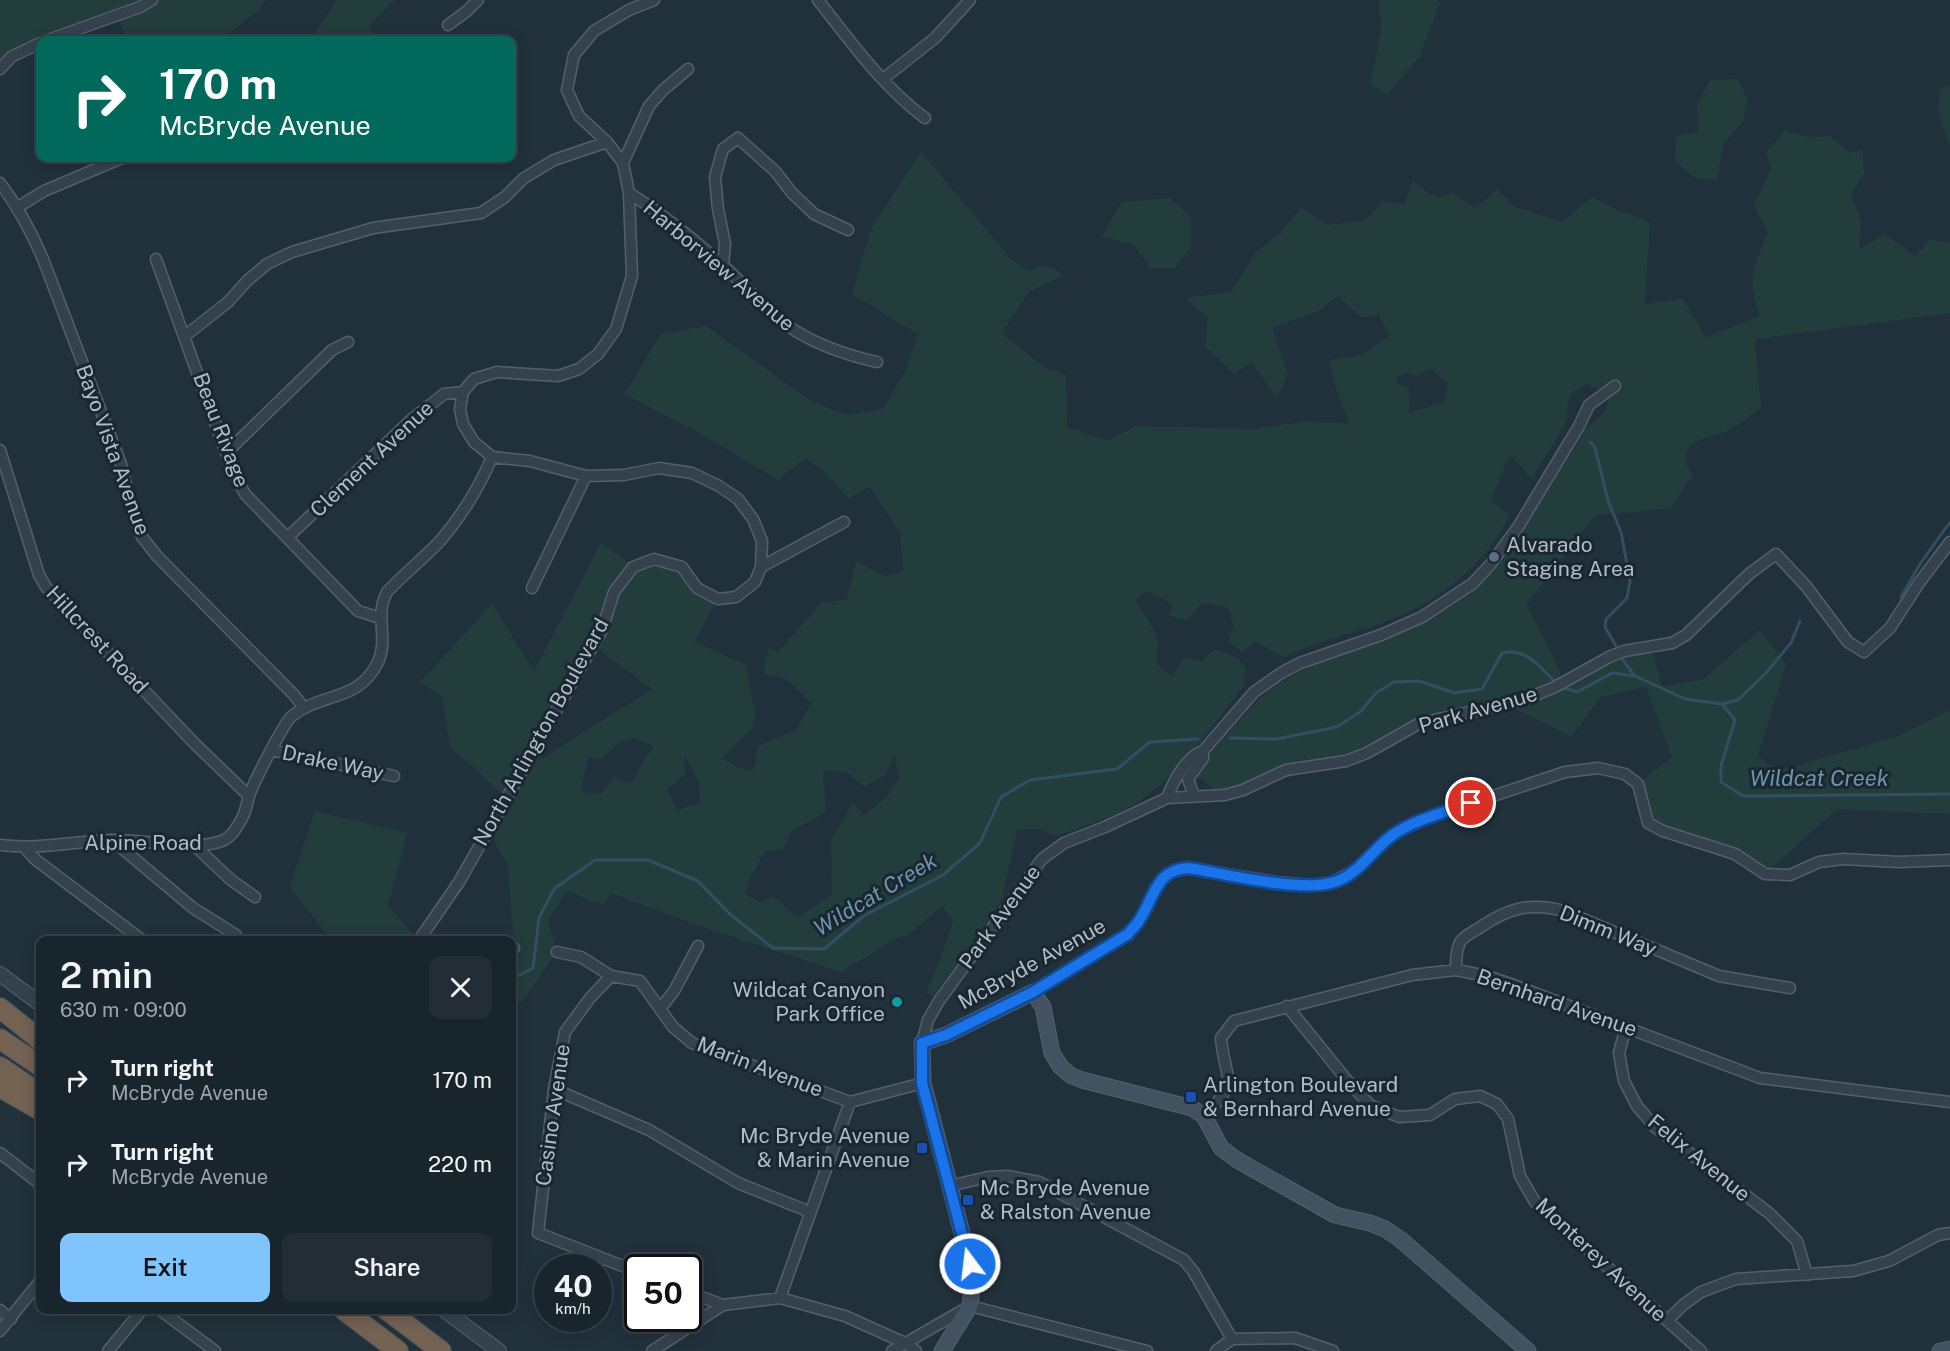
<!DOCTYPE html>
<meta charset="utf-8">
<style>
:root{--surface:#19252d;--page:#222d35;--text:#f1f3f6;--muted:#9fa5aa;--line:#374249;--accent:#80c4fe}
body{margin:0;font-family:"Public Sans",sans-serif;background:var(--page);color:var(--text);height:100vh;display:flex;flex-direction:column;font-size:22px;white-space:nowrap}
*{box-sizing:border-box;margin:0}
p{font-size:20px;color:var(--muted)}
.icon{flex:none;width:33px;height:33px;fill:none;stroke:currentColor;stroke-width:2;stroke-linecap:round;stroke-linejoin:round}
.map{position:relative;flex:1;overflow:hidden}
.side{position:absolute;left:36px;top:936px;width:480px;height:378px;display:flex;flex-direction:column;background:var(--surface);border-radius:12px;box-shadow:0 3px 15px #0003,0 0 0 2px var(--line)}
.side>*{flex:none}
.guide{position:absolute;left:36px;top:36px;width:480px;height:126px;border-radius:12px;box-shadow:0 3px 15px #0003,0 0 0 2px var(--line);background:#00695c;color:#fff;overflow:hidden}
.speed{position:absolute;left:534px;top:1254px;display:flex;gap:12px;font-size:30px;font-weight:700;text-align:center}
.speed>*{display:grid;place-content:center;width:78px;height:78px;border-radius:50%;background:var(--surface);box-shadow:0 3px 15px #0003,0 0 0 2px var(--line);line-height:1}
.speed small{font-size:15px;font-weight:400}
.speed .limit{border:3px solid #111;border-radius:9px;background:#fff;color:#111}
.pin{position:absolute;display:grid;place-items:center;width:51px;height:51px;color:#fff;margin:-26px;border:3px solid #fff;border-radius:50%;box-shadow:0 2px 6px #0007}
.me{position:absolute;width:66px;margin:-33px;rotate:345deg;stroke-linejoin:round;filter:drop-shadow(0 0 4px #0008)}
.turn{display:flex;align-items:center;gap:21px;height:126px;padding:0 24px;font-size:27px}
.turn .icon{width:78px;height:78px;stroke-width:2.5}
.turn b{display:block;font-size:42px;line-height:51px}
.round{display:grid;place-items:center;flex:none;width:63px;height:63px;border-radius:12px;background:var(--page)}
.head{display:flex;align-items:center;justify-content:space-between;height:102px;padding:0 24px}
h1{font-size:36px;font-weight:600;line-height:45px}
.action{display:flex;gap:12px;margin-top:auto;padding:12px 24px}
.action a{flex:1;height:69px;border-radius:12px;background:var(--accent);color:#111;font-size:24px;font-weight:600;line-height:69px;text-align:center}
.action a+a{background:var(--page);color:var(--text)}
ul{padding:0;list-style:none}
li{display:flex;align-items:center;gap:18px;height:84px;padding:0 24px}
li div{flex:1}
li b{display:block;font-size:22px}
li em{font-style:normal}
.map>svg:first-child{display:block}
.green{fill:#233d3c;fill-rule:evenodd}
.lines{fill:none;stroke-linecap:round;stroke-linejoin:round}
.stream{stroke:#324e63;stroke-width:3}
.minor-casing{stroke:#53606a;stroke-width:13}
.tertiary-casing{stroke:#53606a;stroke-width:16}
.secondary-casing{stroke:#53606a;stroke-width:17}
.motorway-casing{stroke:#404d57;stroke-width:22}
.minor{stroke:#35424d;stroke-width:10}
.tertiary{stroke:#35424d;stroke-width:14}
.secondary{stroke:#435260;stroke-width:15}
.motorway{stroke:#736152;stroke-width:20}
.route-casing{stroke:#114b97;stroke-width:15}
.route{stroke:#1a73e8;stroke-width:10}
.service-dot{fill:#5c6f8a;stroke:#1a2731;stroke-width:2}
.culture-dot{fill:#0f9aa8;stroke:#1a2731;stroke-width:2}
.transit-dot{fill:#1a4fb4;stroke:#1a2731;stroke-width:2}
.labels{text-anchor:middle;stroke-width:6;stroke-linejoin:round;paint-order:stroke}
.street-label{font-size:21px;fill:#b0bdc8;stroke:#1a2731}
.poi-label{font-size:21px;fill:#b0bdc8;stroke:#1a2731;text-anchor:start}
.water-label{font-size:22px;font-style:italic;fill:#6f94ad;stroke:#1a2731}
</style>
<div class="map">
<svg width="1950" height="1351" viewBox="0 0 1950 1351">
<rect width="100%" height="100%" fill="#21313c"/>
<!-- green -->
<path class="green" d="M0 0H266L258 11 220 40H128L116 16 48 40 0 69Z
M336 0H394L368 27 380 40H311Z
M1378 0H1438L1440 3 1419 57 1387 95 1371 84 1381 28Z
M1738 79 1747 99 1744 120 1723 145 1717 180 1696 178 1675 162 1676 136 1698 132 1697 103 1711 80Z
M1950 86V146L1938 110 1940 89Z
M1785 130 1807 137 1830 136 1849 153 1863 150 1864 172 1851 196 1861 220 1859 250 1884 234 1916 256 1930 240 1950 242V313L1755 339 1761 407C1750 416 1739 425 1726 431 1704 441 1670 442 1693 475L1670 508 1594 516 1527 604 1565 682 1609 657 1651 647 1662 686 1702 680 1760 630 1786 664 1758 755 1777 771 1898 736 1950 710V814L1837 809 1765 874 1735 854 1648 823 1638 784 1672 757 1646 687 1600 697 1572 737 1507 705 1421 727 1370 756 1287 774 1226 797 1196 776 1205 759 1260 698 1276 685 1306 668 1327 659 1418 626 1471 594 1511 551 1583 431C1595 421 1609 415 1608 397L1600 389 1586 384 1572 393 1567 404V421L1532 478 1510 455 1490 501 1510 515C1504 525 1499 537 1491 546 1462 583 1423 609 1379 624 1347 635 1314 642 1284 657L1255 642 1242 652 1229 642 1234 624 1227 607 1202 603 1187 620 1169 616 1172 604 1148 591 1135 600C1141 612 1150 622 1156 634 1164 652 1144 660 1172 676L1184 657 1203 662 1209 653 1217 649 1239 659 1247 670 1242 677 1246 683C1218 719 1178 776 1141 800 1115 817 1084 826 1056 836L1039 829 1017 830 1002 899 934 997 926 993 941 957 953 920 942 906 908 935 897 938 841 972 693 924 611 893 604 905 566 891 548 922 557 952 521 1003 512 1005V948H514L508 866 488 829 501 793 450 746 442 696 420 682 492 604 534 671 601 543 633 566 654 559 682 567 718 599 694 642 745 664 755 712 753 728 722 758 736 767 753 771 758 746 796 730 811 703 787 679 764 674 768 648 778 652 821 603 847 599 856 561 885 576 903 572 900 533 869 486 849 499 826 473 805 458 778 480 708 438 624 394 661 334 706 326 812 402 848 415 883 409 905 371 918 334 852 294 871 229 921 152 1011 259 1029 272 1039 265 1055 268 1062 276 1029 292 1002 333 1045 368 1066 375 1067 427 1108 441 1135 426 1252 429 1303 422 1349 423 1335 385 1329 360 1362 355 1389 336 1379 315 1361 317 1338 296 1318 311 1272 328 1288 374 1277 398 1251 362 1235 375 1205 346 1208 317 1185 298 1231 292 1256 251 1280 234 1300 208 1328 225 1366 220 1383 201 1404 204 1413 181 1436 198 1451 192 1475 208 1498 189 1513 206 1562 222 1592 197 1618 210 1650 222 1645 304 1683 299 1706 337 1760 316C1746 280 1753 267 1768 233L1754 206 1771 169 1766 153ZM1429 368 1448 382 1444 402 1409 413 1410 397 1408 387 1397 384 1396 379 1403 373 1417 376ZM593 645 652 689 543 758 531 752ZM635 738 653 746 630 784 614 777 601 794 581 792 588 756 600 760 620 741ZM894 754 899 777 888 796 864 816 853 802 831 841 832 895 797 918 774 896 760 903 745 893 751 876 765 851 783 849 792 831 826 812 823 770 847 772 864 787 886 775ZM684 756 699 782 700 803 677 810 667 789 685 775Z
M1170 198 1191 217V247L1175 268H1150L1134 245 1102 236 1121 202Z
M315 811 407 833 388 906 419 940H331L290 887Z"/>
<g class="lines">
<!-- stream -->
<path class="stream" d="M1590 442 1595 447 1608 501 1621 532 1630 581 1627 598 1606 619 1605 627 1616 646
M1901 597 1920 564 1950 522
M1623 660 1634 675
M1561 687 1577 692 1612 673 1635 676 1685 699 1722 704 1735 720 1721 766V782L1743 796 1950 794
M1722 704 1738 700 1765 674 1791 643 1800 621
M1230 738 1276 739 1337 727 1360 712 1376 693 1394 682 1420 681 1454 693 1482 689 1502 653C1526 647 1540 667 1556 683
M512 979 533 968 539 918 554 889 595 860H648L698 881 730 914 773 948 824 949 865 915 943 875 980 843 1001 797 1030 780 1117 769 1150 742 1198 739"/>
<defs>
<path id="minor" d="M818 0C851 42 883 87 925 118
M448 25 467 11 478 0
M48 40 140 7 152 0
M0 69 11 57 40 43
M883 79 935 38 970 0
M623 163 649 106 663 90 688 69
M0 183C18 207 31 231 43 259L121 464 133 514 142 537 157 556 294 695 304 708
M629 193C664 215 696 241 727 269 747 288 766 310 788 326 814 344 846 355 877 362
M18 207 44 191 122 158
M156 259 233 472 245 494 358 611 380 618
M723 266 725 244 718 209 715 177 723 149 738 138 775 171 792 193 814 214 848 230
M185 336 228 302 248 280 267 264 292 252 373 228 481 213 505 197 524 178 554 160 607 142
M0 450 39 575 46 587 194 743 249 796
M226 453 332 350 348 342
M287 538 412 419 444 394 463 392
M761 567 844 522
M532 588 586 476
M272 750 394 776
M1194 796 1188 779 1203 758V751
M1167 798C1173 782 1186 757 1203 751L1254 692 1281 673 1300 663 1381 635 1422 617 1472 584 1490 565 1518 527 1579 426 1589 405 1615 386
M112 840 193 908 236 935
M0 845C38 850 75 841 113 840 147 839 190 852 222 841 228 839 235 831 238 825 245 816 246 807 249 796 254 782 283 724 292 716 322 692 359 702 378 662 389 638 374 616 387 592 404 574 424 558 441 540 463 514 479 488 492 457
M195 846 231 880 255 897
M25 848 36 860 142 940
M419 940 459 882 602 630 614 592 633 567 654 559 682 567 697 588 718 599 736 597 755 582 761 567 762 541 753 519 738 499 719 486 692 473 659 468 624 475 586 476 530 461 492 457 474 442 463 424 460 409 463 392 474 379 497 372 558 376 579 369 598 354 616 329 632 276 629 193 623 163 607 142 579 116 567 90 574 55 594 31 629 10 654 0
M512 948H514
M557 952 581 957 611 976 640 981 673 1027 692 1043 850 1102 923 1083
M1456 970C1456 960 1456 952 1460 942 1464 936 1473 932 1479 928 1508 908 1530 902 1564 911L1719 976 1790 988
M611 976 590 998 565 1032 554 1089 538 1233 638 1272
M1033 992 1128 934C1132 929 1137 925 1140 919 1155 896 1156 869 1189 868L1276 882 1310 885 1331 883 1355 870 1394 834 1427 818 1565 772 1598 768 1625 774 1638 784 1648 823 1663 831 1735 854 1765 874 1790 875 1819 862 1843 859 1899 862 1950 860
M1287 1006 1346 1079 1370 1105 1399 1117 1430 1115 1455 1099 1480 1096 1497 1104 1508 1119 1520 1176 1535 1202 1701 1351
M660 1009 674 991 698 946
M1626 1027 1619 1053 1624 1081 1637 1106 1655 1127 1769 1213 1797 1241 1807 1275
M922 1043 928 1020 939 1001 1042 859 1064 843 1105 827 1167 798 1225 795 1243 790 1286 770 1346 761 1367 753 1420 723 1521 701 1555 687 1609 657 1624 651 1672 643 1686 635 1749 574 1776 554 1806 586 1848 642 1864 652 1890 628 1919 583 1950 542
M554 1089 649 1130 738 1183 810 1212
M1204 1116C1241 1081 1225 1081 1221 1038L1234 1021 1412 975 1456 970 1487 976 1516 986 1760 1078 1950 1102
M0 1153 40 1184
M949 1186 988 1177 1008 1176 1039 1182 1184 1260 1193 1271 1232 1339 1295 1338 1333 1351
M688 1292 723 1305 780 1298 845 1316 905 1343 916 1351
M780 1298 850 1102
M0 1310 11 1319
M160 1310 215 1351
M1667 1321 1683 1305 1701 1292 1736 1279 1853 1271 1889 1261 1938 1235 1950 1233
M0 1331 40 1281
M108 1351 142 1310
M652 1351 723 1305
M892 1351 970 1306 1147 1351
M1216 1351 1232 1339"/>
<path id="tertiary" d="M0 974 40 1004
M444 1310 499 1351"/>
<path id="secondary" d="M942 1351 970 1306 972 1286 970 1264 923 1083 922 1043 946 1035 1033 992 1043 1007 1052 1053 1060 1066 1070 1075 1082 1080 1192 1108 1204 1116 1221 1148 1237 1160 1335 1215 1370 1223 1385 1229 1400 1239 1528 1351
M1940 1351 1950 1349"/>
<path id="motorway" d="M0 1008 40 1040
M0 1039 40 1066
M0 1067 40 1094
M0 1087 40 1110
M344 1310 398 1351
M387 1310 441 1351"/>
</defs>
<!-- minor casing -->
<use href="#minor" class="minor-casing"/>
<!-- tertiary casing -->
<use href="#tertiary" class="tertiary-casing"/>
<!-- secondary casing -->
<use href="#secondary" class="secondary-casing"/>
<!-- motorway casing -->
<use href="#motorway" class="motorway-casing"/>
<!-- minor -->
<use href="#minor" class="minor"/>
<!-- tertiary -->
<use href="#tertiary" class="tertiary"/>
<!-- secondary -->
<use href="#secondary" class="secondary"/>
<!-- motorway -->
<use href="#motorway" class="motorway"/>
</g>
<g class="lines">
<defs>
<path id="route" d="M970 1264 922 1083V1043L946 1035 1033 992 1128 934C1132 929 1137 925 1140 919 1155 896 1156 869 1189 868 1224 874 1303 893 1334 882 1360 874 1373 848 1394 834 1417 819 1446 812 1471 803"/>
</defs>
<!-- route casing -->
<use href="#route" class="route-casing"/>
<!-- route -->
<use href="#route" class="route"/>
</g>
<!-- markers -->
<circle class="service-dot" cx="1494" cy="557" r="6"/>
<circle class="culture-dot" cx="897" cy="1002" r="6"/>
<g class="transit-dot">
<rect x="1185" y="1091" width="12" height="12" rx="3"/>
<rect x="916" y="1142" width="12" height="12" rx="3"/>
<rect x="962" y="1194" width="12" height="12" rx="3"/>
</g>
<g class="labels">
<!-- street labels -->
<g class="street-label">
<text transform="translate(719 266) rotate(40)" y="7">Harborview Avenue</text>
<text transform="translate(221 430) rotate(69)" y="7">Beau Rivage</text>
<text transform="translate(113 450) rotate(70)" y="7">Bayo Vista Avenue</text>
<text transform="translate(372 459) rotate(-43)" y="7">Clement Avenue</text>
<text transform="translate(97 640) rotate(47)" y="7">Hillcrest Road</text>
<text transform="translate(1478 710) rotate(-16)" y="7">Park Avenue</text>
<text transform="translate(541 732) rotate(-61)" y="7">North Arlington Boulevard</text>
<text transform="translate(333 763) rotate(12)" y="7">Drake Way</text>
<text x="143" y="850">Alpine Road</text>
<text transform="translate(1000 917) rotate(-54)" y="7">Park Avenue</text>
<text transform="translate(1608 931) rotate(22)" y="7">Dimm Way</text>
<text transform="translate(1032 964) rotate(-29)" y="7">McBryde Avenue</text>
<text transform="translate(1557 1003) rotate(19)" y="7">Bernhard Avenue</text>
<text transform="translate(760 1067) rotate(21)" y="7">Marin Avenue</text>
<text transform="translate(553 1115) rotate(-82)" y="7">Casino Avenue</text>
<text transform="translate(1699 1158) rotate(39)" y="7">Felix Avenue</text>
<text transform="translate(1601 1260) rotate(43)" y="7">Monterey Avenue</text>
</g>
<!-- poi labels -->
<g class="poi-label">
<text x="1506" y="552">Alvarado<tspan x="1506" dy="24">Staging Area</tspan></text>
<text x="885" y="997" text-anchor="end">Wildcat Canyon<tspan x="885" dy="24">Park Office</tspan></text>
<text x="1203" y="1092">Arlington Boulevard<tspan x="1203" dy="24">&amp; Bernhard Avenue</tspan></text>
<text x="910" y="1143" text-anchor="end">Mc Bryde Avenue<tspan x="910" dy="24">&amp; Marin Avenue</tspan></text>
<text x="980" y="1195">Mc Bryde Avenue<tspan x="980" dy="24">&amp; Ralston Avenue</tspan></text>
</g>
<!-- water labels -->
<g class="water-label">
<text x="1819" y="786">Wildcat Creek</text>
<text transform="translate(875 894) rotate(-31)" y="8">Wildcat Creek</text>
</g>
</g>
</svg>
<div class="speed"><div>40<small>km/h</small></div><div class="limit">50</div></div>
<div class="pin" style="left:1471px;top:803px;background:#d93025"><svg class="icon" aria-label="arrive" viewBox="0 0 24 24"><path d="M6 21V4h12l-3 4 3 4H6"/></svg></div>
<svg class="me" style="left:970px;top:1264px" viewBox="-20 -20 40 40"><circle r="17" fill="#1a73e8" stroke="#fff" stroke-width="3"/><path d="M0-11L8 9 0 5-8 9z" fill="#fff"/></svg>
<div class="guide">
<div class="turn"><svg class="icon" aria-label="right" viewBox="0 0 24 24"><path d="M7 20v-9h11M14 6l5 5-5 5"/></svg><div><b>170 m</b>McBryde Avenue</div></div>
</div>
<section class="side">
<div class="head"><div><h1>2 min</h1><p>630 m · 09:00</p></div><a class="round"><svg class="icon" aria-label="close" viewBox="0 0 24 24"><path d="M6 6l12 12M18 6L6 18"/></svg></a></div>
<ul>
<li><svg class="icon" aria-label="right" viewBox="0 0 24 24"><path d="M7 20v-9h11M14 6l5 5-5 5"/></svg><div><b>Turn right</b><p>McBryde Avenue</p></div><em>170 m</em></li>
<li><svg class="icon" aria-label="right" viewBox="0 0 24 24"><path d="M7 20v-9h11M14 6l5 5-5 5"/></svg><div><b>Turn right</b><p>McBryde Avenue</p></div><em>220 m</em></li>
</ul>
<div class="action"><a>Exit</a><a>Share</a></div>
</section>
</div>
